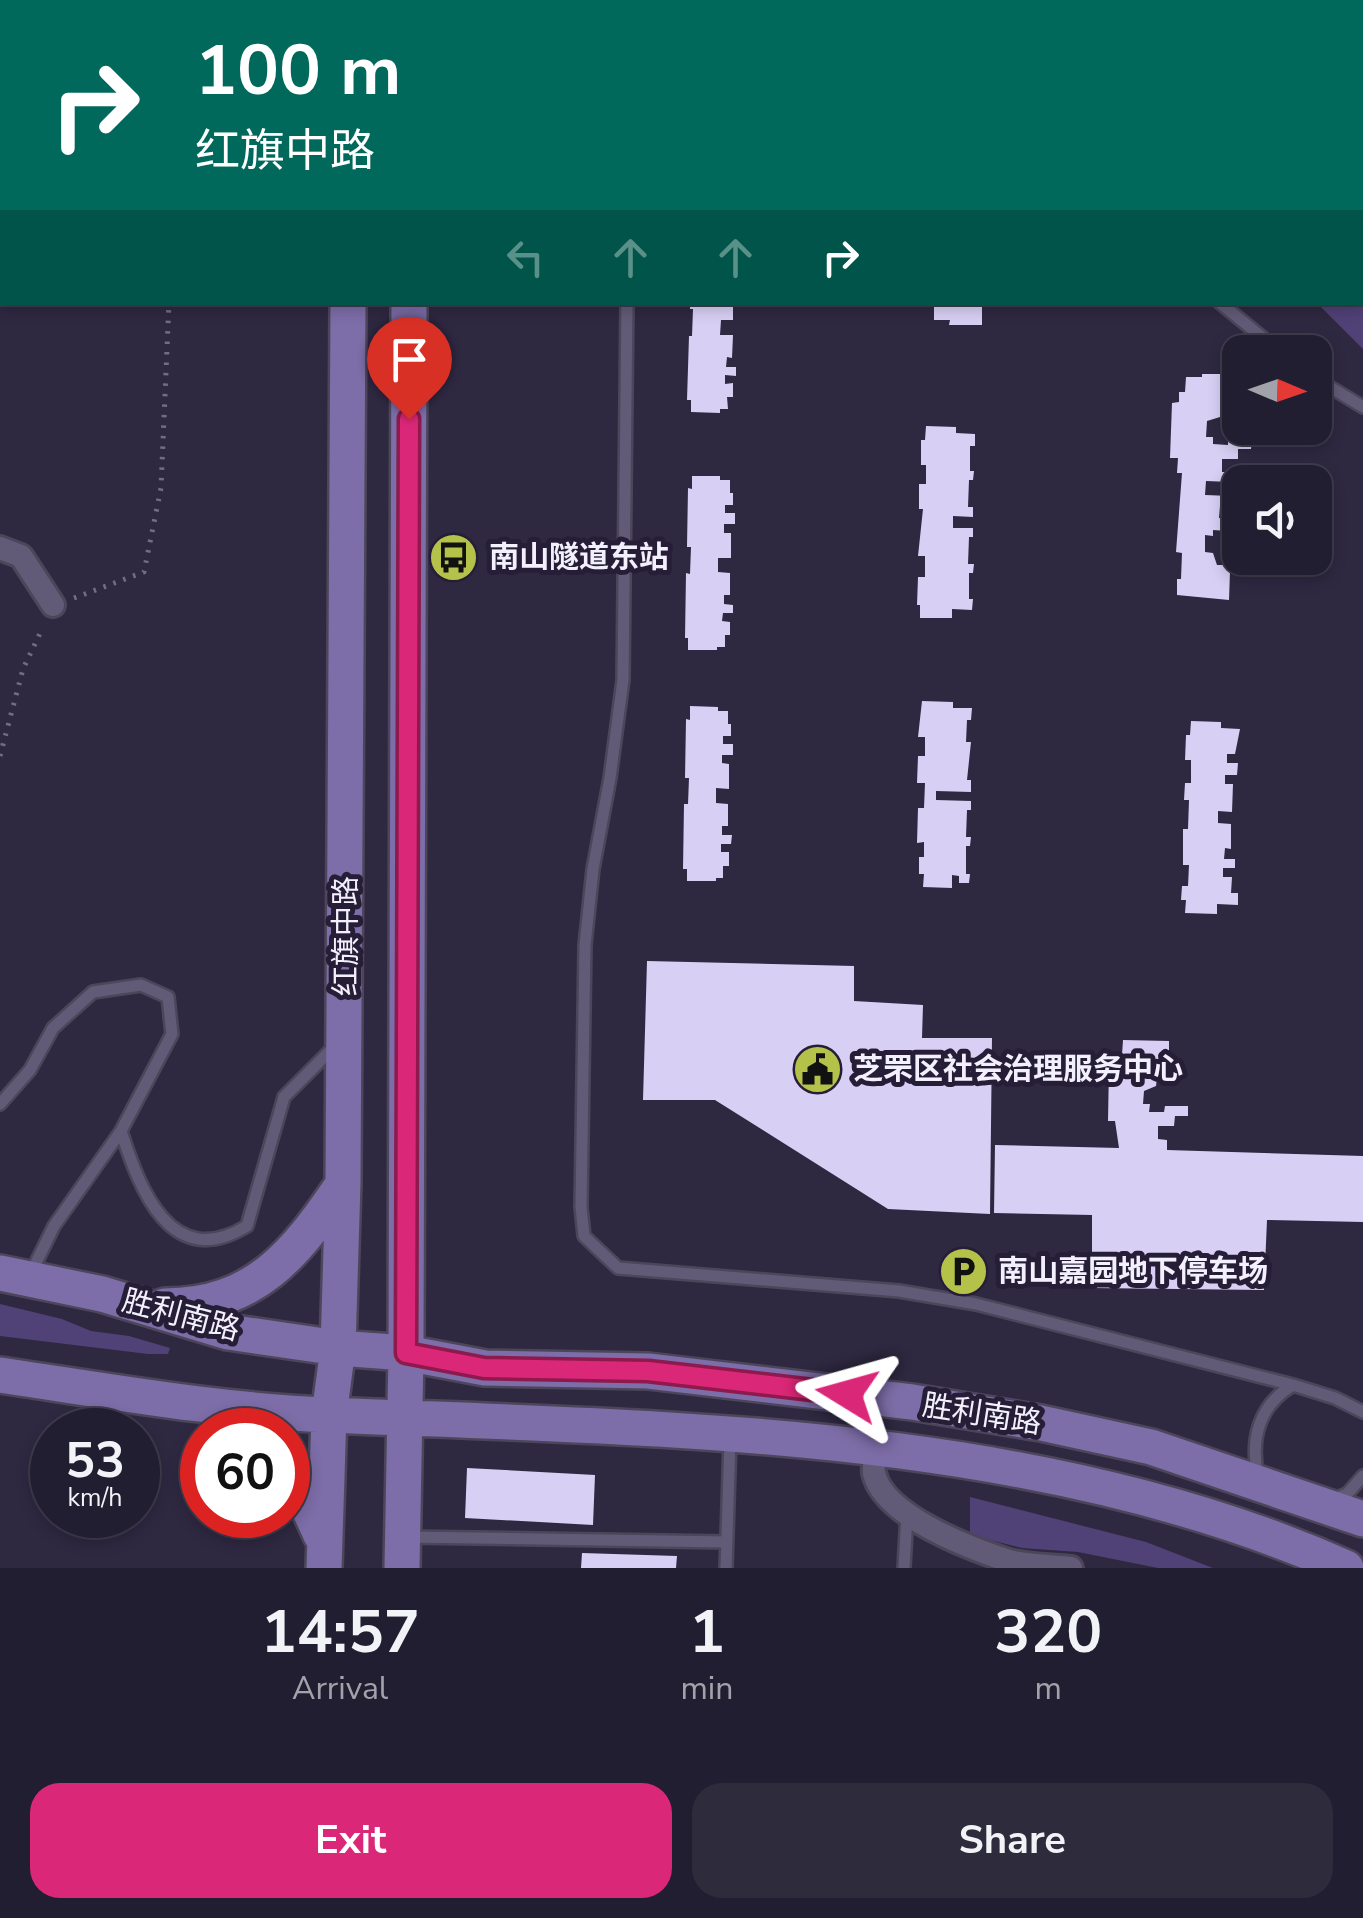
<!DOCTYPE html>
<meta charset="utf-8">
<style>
:root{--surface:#221e31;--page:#2e2b3d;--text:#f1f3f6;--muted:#a2a2ab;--line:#3f3c4d;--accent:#db2777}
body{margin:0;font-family:"Nunito Sans","Noto Sans SC",sans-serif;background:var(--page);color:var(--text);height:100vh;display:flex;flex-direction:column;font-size:38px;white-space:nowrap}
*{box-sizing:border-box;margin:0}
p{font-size:32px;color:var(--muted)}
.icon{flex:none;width:55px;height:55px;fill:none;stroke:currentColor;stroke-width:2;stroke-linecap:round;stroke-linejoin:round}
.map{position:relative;height:1568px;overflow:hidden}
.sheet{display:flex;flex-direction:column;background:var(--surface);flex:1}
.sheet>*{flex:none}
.banner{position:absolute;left:0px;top:0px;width:1365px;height:305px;box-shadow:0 5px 15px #0003,0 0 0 2px var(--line);background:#00695c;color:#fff;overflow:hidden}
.needle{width:65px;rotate:92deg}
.fabs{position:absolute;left:1222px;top:335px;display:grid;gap:20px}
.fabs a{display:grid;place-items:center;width:110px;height:110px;border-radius:20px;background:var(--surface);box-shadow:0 5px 15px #0003,0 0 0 2px var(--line);font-size:50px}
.speed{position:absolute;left:30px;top:1408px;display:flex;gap:20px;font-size:50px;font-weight:700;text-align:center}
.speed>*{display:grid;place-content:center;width:130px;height:130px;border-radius:50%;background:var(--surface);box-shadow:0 5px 15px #0003,0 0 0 2px var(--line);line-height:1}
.speed small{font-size:25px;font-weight:400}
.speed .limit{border:15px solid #d22;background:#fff;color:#111}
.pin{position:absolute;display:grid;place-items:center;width:85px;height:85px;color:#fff;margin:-102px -42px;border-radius:50% 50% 50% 0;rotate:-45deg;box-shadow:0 0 10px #0007}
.pin .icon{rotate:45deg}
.me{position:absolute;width:110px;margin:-55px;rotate:278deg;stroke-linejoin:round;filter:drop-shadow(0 0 8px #0008)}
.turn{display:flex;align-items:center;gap:35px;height:210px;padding:0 30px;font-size:45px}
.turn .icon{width:130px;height:130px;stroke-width:2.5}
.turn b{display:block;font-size:70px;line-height:85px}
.lanes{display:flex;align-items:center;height:95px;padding:0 30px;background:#0003;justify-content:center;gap:50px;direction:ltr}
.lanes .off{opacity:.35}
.eta{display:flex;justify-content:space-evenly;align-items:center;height:170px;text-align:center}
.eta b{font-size:60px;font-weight:700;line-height:70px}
.primary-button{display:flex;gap:20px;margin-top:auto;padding:20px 30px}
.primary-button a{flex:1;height:115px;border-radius:30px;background:var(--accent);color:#fff;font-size:40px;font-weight:700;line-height:115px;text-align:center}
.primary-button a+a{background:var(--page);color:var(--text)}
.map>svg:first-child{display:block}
.green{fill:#504177}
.building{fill:#d8d0f4}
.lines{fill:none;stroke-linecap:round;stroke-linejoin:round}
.lane-casing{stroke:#4c465a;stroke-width:16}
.street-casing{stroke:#4c465a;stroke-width:28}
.primary-casing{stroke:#4c465a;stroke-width:40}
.path{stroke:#726d82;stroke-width:5;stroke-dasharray:2.5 8;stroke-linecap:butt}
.lane{stroke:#615b77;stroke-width:11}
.street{stroke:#615b77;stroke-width:22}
.primary{stroke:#7d6da8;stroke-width:35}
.route-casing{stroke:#8e194d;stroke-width:25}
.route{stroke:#db2777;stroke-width:18}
.labels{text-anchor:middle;stroke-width:10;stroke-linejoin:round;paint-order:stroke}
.poi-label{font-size:30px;font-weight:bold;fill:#f3f0fd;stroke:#251e36;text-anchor:start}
.street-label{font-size:30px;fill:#f3f0fd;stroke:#251e36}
</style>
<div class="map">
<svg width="1363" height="1568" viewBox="0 0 1363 1568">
<rect width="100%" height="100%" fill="#2e2841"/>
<!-- green -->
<path class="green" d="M1065 0H1363V349L1317 303 1362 302V2Z
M0 1304 62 1319 91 1331 129 1336 170 1348 168 1354H148L0 1336Z
M970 1497 1146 1542 1213 1568H1158L1078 1552 1022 1548 970 1535Z"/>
<!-- building -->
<path class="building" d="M690 302H733V320H721L720 335H733L732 358 727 357 726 367H736V376L725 375V384L733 383V397H727L728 409H720V413L691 412V400H687L689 336H692L693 309H690Z
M926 302H982V325H949L950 320H934V306L926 307Z
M1202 374H1233L1232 411H1220V417L1207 421 1206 437H1213V444L1228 445V439H1252L1251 449H1238V459H1222V472H1231V482L1206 481 1205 495 1231 496V506H1220L1219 518 1236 519 1235 528H1240V538H1227L1228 531 1213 530V536L1205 535V552L1213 553 1217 565H1235V571H1230L1229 600 1177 595V579H1181L1182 553 1176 552 1182 473H1177L1178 458H1170L1172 403 1179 402V392H1185L1186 377H1202Z
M926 426 956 427V433L975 434V446H970V471H974L973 480H969L968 507H973V517L953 516V528H973V537H969L968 564H974L973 573H969V599H973L972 610 952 609V618H920V605H917L918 577H925V556H918L923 509H919V484H926V465H921V440H925Z
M692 476H720V480H730V493H733V505H725V513H735V524H724V533H731V558H718V572L730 573V595H724V604L733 605V613H723L722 621 730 622V635H725V647H717V650H688V638H685L686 573 690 574 691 547H687L688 488 692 489Z
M922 701 953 702V708H972L971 720H967L966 742H971L967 780H971V792L936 791V800L971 801V810H967L966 837H971L970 846H966V874H970L969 883H959V876L952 875V888L923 887 924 874H919V857H924V842L917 843 918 808H924L925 783H917L918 756H925V737H918Z
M690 706 718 707V711H728V724H731V736H723V744H733V755H722V763L729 764V789L716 788V803L728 804V826H722V835H732L731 844H721V852H729V866H723V878H716V881H687V869H683L684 804H688L689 778H685L686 719 690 720Z
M1191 721 1221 722V728L1240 729 1235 754H1227V763H1238L1237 775H1225V784H1233L1232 812 1218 811V823L1231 824V849L1225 848 1224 859H1235V868H1223V877H1232L1231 893H1238V905L1217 904V914L1185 913 1186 900H1181L1182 886H1188L1189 865H1183V829H1188L1189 800H1184L1185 783H1191V760H1185L1186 735H1190Z
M647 961 854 966V1001L923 1005 922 1038H992L990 1214 888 1209 715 1100H643Z
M1123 1040 1169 1041V1071H1175V1078H1157L1156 1086 1144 1091 1143 1104H1150L1149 1112H1164L1165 1106H1188V1116H1175L1174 1126H1158V1139L1167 1140V1150L1363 1156V1222L1267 1220 1264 1290 1092 1288V1215L994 1213 995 1145 1119 1148 1115 1121H1108L1109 1066H1116V1055H1122Z
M467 1468 595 1475 593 1525 465 1518Z
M582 1553 677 1556 676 1568H581Z"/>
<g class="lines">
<defs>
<path id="lane" d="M966 0 971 2
M649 2 650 0
M627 302 623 680 610 778 593 869 585 945 581 1207 584 1236 618 1268 899 1291 976 1304 1293 1385C1259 1405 1250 1439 1258 1477
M1219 302 1280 352
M1315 378 1363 407
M0 1104 30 1070 53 1028 93 992 141 985 168 997 172 1034 121 1131C140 1190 171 1272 247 1226L284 1097 335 1046
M30 1275 54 1226 121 1131
M1293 1385 1335 1398 1363 1412
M1331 1500 1347 1494 1363 1476
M407 1537 727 1542
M726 1568 730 1439
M904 1568 907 1514"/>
<path id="street" d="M0 548 21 556 53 605
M876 1450C875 1457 873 1466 874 1473 883 1516 972 1549 1009 1561 1028 1566 1051 1566 1071 1568"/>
<path id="primary" d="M349 2V0
M410 2V0
M0 1273 102 1294 228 1332 338 1348 406 1353 485 1368 648 1371 912 1402 1041 1423 1151 1447 1363 1519
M165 1306C256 1306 296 1253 343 1184
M0 1375C109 1391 219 1411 329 1415 664 1429 1035 1429 1346 1568
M288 1475 301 1491 321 1535
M324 1568 329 1415 338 1348 343 1183 348 302
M402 1568 406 1353 409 302"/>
</defs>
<!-- lane casing -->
<use href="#lane" class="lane-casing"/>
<!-- street casing -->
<use href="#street" class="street-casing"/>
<!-- primary casing -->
<use href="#primary" class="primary-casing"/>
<!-- path -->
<path class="path" d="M154 0V2
M74 598 144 572 161 488 169 302
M0 756 23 669 43 627"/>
<!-- lane -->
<use href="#lane" class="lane"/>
<!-- street -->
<use href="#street" class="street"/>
<!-- primary -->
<use href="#primary" class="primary"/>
</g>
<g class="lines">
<defs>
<path id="route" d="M409 419 406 1353 484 1368 648 1371 847 1394"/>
</defs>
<!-- route casing -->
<use href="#route" class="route-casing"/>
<!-- route -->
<use href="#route" class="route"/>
</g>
<!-- icons -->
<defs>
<symbol id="bus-disc" viewBox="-11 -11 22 22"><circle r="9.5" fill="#b4c24a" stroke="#251e36"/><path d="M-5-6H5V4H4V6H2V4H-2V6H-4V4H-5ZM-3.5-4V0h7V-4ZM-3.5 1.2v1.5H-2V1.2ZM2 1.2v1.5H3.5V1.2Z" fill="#111"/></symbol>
<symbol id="civic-disc" viewBox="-11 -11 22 22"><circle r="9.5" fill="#b4c24a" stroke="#251e36"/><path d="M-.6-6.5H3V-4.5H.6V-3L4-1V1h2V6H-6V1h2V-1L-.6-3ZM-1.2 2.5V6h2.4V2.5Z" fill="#111"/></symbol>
<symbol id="parking-disc" viewBox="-11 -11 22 22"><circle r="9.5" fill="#b4c24a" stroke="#251e36"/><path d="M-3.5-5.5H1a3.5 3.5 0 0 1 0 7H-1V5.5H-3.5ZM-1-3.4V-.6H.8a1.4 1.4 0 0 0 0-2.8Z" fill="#111"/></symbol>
</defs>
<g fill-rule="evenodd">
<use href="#bus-disc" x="426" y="530" width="55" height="55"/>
<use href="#civic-disc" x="790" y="1042" width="55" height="55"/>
<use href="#parking-disc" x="936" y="1244" width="55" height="55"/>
</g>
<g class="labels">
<!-- poi labels -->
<g class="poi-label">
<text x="489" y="567">南山隧道东站</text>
<text x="853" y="1079">芝罘区社会治理服务中心</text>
<text x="998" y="1281">南山嘉园地下停车场</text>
</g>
<!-- street labels -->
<g class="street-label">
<text transform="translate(346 936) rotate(-90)" y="10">红旗中路</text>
<text transform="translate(181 1315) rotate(15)" y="10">胜利南路</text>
<text transform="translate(982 1414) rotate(9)" y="10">胜利南路</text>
</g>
</g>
</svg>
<div class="fabs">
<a><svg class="needle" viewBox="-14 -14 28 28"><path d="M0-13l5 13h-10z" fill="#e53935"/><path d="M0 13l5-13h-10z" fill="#a2a2ab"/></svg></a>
<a><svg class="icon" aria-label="sound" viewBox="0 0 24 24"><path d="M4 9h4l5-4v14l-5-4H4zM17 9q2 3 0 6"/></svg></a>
</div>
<div class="speed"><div>53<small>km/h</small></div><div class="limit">60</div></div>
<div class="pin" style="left:409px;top:419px;background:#d93025"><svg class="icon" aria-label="arrive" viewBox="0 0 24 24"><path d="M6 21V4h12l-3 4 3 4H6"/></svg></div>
<svg class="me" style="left:847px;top:1394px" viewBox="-20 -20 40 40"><path d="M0-17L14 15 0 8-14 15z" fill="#db2777" stroke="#fff" stroke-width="4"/></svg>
<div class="banner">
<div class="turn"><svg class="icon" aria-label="right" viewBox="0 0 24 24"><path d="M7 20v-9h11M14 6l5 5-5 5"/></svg><div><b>100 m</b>红旗中路</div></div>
<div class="lanes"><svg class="icon off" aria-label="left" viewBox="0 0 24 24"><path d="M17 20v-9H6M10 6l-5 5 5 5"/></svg><svg class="icon off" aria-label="ahead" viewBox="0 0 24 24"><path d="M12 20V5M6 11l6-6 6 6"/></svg><svg class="icon off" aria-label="ahead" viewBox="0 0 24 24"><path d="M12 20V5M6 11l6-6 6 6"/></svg><svg class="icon" aria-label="right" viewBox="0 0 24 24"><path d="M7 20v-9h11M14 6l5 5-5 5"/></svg></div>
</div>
</div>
<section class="sheet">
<div class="eta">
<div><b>14:57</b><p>Arrival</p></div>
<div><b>1</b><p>min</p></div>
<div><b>320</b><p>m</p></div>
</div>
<div class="primary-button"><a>Exit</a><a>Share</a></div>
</section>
